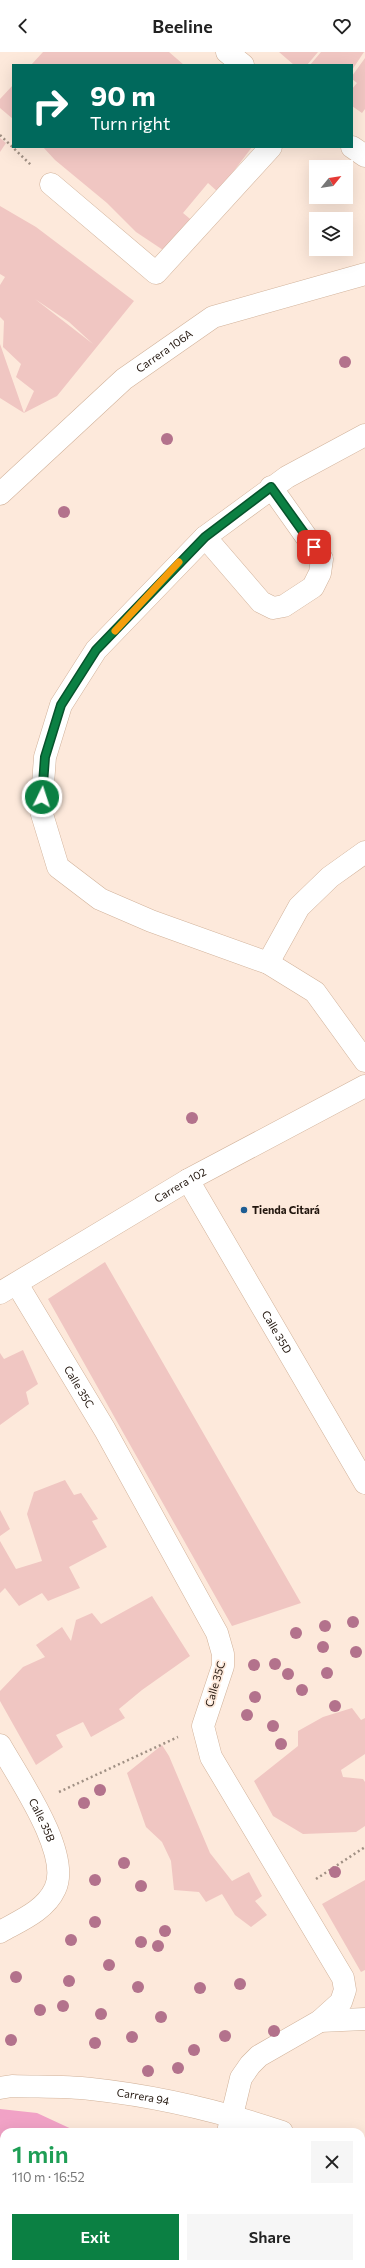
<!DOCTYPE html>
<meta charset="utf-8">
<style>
:root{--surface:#fff;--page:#f6f6f6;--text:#222;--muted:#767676;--accent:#0b8043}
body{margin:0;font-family:Commissioner,sans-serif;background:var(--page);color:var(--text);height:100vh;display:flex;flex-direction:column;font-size:15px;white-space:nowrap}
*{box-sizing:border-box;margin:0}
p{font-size:13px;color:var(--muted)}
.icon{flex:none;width:22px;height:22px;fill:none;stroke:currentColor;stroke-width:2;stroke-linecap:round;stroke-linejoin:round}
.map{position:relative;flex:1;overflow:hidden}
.side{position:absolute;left:0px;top:2076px;width:365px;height:140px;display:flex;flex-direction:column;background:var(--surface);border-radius:12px 12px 0 0;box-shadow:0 4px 16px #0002}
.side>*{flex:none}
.top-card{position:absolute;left:12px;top:12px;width:341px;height:84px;border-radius:0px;box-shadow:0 4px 16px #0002;background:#00695c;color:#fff;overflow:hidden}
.needle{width:26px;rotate:60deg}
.fabs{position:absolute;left:309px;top:108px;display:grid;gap:8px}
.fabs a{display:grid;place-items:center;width:44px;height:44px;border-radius:0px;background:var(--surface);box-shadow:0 4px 16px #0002;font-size:20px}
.pin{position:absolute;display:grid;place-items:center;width:34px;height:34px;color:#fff;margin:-17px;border-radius:8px;box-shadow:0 2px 6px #0006}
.me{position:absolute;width:44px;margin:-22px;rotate:4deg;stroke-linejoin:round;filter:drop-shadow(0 0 3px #0008)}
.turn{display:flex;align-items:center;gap:14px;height:84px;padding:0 12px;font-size:18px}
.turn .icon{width:52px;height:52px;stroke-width:2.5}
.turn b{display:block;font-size:28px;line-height:34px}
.round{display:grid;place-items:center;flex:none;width:42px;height:42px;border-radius:0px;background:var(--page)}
.overview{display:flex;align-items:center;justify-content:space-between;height:68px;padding:0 12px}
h1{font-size:24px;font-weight:600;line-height:30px;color:#1e9e55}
.action{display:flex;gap:8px;margin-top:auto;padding:8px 12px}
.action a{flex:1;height:46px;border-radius:0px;background:var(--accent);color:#fff;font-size:16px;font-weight:600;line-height:46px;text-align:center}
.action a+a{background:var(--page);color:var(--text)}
header{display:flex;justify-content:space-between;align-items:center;height:52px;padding:0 12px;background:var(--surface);font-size:18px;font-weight:600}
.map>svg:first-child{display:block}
.green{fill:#f1a2c6}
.building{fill:#f0c6c2;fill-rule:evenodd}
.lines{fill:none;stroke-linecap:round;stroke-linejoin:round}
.street-casing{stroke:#d1b29a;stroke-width:23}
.secondary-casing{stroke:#d1b29a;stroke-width:23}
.path{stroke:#a09084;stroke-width:2.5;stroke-dasharray:2 3;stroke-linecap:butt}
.street{stroke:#fff;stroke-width:22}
.secondary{stroke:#fff;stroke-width:22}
.tree{fill:#b3728c}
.route-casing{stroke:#07532c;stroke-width:10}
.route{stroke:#0b8043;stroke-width:7}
.slow{stroke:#f59e0b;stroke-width:7}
.poi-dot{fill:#1e5d93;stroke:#fde9db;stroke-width:1.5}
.labels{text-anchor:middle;stroke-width:3.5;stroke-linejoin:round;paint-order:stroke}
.street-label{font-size:11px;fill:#23170f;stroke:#fde9db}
.poi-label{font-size:11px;font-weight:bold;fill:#23170f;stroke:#fde9db;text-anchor:start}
</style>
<header><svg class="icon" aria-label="back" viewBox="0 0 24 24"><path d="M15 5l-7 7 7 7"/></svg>Beeline<svg class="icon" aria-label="heart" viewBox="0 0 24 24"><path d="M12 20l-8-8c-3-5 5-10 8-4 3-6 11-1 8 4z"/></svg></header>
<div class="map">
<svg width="365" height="2216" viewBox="0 0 365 2216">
<rect width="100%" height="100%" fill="#fde9db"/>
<!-- green -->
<path class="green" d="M0 2057 37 2061 78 2080H4V2212H147L145 2216H0Z"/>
<!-- building -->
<path class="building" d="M43 0H169L184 13H31Z
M279 0H318L307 13H294Z
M321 0H364L352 18V13H310Z
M365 6V57L362 61 352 54V37L357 31 352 27V24Z
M13 33V67L0 56V47Z
M0 86 6 91 0 100Z
M43 95H252L218 140 208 131 183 161 195 171 166 200 136 180 107 151 55 108Z
M0 154 36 175 134 249 57 344 24 361 34 339 16 325 21 312 3 295 4 269 0 265V233L5 225 0 222ZM35 247 69 270 93 292Z
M0 292 24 361 0 346Z
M105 1210 301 1551 232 1574 48 1247Z
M23 1298 38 1332 26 1340 29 1352 0 1373V1301L4 1307Z
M65 1428 74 1443 81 1441 98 1467 92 1469 107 1495 69 1515 80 1536 48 1549 42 1541 19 1554 5 1536 0 1541V1489L16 1517 42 1509 27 1462 34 1440Z
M0 1458 10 1477 0 1484Z
M152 1544 190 1604 142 1638 119 1657 125 1666 91 1685 83 1670 56 1683 63 1695 36 1713 0 1649V1639L23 1615 45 1605 36 1593 62 1575 71 1589 76 1568 92 1561 101 1572Z
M352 1656 361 1668 365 1666V1702L341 1718 343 1725 363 1727 365 1730V1774L356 1780 303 1782 273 1764 254 1729 298 1694V1679L323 1665Z
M162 1693 169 1704 210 1801 232 1829 249 1820 262 1844 255 1849 267 1863 251 1875 235 1863 222 1842 206 1850 199 1840 174 1838 171 1809 162 1790 146 1775 127 1721Z
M365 1828V1918L361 1920 322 1852Z"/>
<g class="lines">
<defs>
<g id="street">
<path d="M227 0 243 13"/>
<path d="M352 95 365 104"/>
<path d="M51 132 156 221 271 95"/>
<path d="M365 383 287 425 205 485 96 598 61 653 45 705 41 759 58 815 100 847 151 869 268 911 315 940 365 1009"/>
<path id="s1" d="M0 442 124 327 213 265 365 222"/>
<path d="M205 485 261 550 273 556 284 554 313 535 320 521 322 507 271 435"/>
<path d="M268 911 299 855 330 825 365 800"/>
<path id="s2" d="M188 1128 365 1431"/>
<path id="s3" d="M17 1232 105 1378 217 1581 223 1602V1614L203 1674 211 1705 343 1926 345 1938 341 1950 320 1969 259 2004 250 2013 241 2026 228 2080"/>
<path id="s4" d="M0 1241 188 1128 365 1034"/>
<path id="s5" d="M0 1693C18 1725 72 1802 55 1837 45 1859 19 1869 0 1880"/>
<path d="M320 1969 365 1967"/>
<path d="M184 2216 186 2212"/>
</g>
<g id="secondary">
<path id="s6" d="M0 2036 12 2034C38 2035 65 2034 91 2037 156 2044 220 2059 282 2080"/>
<path d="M361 2107 365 2108"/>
</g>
</defs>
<!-- street casing -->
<use href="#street" class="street-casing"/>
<!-- secondary casing -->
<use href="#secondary" class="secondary-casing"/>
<!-- path -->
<path class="path" d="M0 83 31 113
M59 1740 178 1685
M316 1827 365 1795"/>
<!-- street -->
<use href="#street" class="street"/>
<!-- secondary -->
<use href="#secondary" class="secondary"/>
</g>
<!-- trees -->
<g class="tree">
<circle cx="345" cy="310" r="6"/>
<circle cx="167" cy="387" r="6"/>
<circle cx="64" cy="460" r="6"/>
<circle cx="192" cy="1066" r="6"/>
<circle cx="353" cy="1570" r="6"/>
<circle cx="325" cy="1574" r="6"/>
<circle cx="296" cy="1581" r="6"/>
<circle cx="323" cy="1595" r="6"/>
<circle cx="356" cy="1600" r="6"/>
<circle cx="275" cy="1612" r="6"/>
<circle cx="254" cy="1613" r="6"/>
<circle cx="327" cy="1621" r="6"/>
<circle cx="288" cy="1622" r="6"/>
<circle cx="302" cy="1638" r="6"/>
<circle cx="255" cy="1645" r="6"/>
<circle cx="335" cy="1654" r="6"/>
<circle cx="247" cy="1663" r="6"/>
<circle cx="273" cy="1674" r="6"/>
<circle cx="281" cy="1692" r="6"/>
<circle cx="100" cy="1738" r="6"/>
<circle cx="84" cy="1751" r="6"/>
<circle cx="124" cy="1811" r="6"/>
<circle cx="335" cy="1820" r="6"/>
<circle cx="95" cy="1828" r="6"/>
<circle cx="141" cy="1834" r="6"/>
<circle cx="95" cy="1870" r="6"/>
<circle cx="165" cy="1879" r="6"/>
<circle cx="71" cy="1888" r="6"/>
<circle cx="141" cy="1890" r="6"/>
<circle cx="158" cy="1894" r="6"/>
<circle cx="109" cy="1913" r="6"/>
<circle cx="16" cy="1925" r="6"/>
<circle cx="69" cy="1929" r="6"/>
<circle cx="240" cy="1932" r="6"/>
<circle cx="138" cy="1935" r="6"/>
<circle cx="200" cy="1936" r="6"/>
<circle cx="63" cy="1954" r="6"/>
<circle cx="40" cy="1958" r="6"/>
<circle cx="101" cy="1962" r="6"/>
<circle cx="161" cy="1965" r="6"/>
<circle cx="274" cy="1979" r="6"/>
<circle cx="225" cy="1984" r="6"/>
<circle cx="132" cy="1985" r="6"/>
<circle cx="11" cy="1988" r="6"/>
<circle cx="95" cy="1991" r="6"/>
<circle cx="194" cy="1998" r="6"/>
<circle cx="178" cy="2016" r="6"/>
<circle cx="148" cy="2019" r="6"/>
</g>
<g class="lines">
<defs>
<path id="route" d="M42 745 45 705 61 653 96 598 205 485 271 435 314 495"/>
</defs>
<!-- route casing -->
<use href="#route" class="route-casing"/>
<!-- route -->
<use href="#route" class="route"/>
<!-- slow -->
<path class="slow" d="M115 579 179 510"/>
</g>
<!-- markers -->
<circle class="poi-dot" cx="244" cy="1158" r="4"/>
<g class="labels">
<!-- street labels -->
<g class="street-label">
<text dy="4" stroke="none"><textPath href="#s1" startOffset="218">Carrera 106A</textPath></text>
<text dy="4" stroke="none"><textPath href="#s4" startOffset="210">Carrera 102</textPath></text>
<text dy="4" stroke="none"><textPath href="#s2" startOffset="176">Calle 35D</textPath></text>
<text dy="4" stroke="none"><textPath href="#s3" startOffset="120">Calle 35C</textPath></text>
<text transform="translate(215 1632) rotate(-74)" y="4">Calle 35C</text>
<text dy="4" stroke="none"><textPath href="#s5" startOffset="86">Calle 35B</textPath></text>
<text dy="4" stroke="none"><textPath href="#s6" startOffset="144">Carrera 94</textPath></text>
</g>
<!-- poi labels -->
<g class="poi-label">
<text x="252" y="1162">Tienda Citará</text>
</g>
</g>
</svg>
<div class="fabs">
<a><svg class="needle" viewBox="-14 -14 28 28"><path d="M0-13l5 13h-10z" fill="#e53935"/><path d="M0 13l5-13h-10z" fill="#767676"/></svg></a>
<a><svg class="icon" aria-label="layers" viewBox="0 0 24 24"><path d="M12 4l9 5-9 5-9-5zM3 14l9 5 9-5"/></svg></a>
</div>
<div class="pin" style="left:314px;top:495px;background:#d93025"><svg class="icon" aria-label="arrive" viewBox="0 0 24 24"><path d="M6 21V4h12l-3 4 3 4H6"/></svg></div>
<svg class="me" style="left:42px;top:745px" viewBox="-20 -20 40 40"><circle r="17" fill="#0b8043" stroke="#fff" stroke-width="3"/><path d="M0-11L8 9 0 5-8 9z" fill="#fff"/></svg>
<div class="top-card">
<div class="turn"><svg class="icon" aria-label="right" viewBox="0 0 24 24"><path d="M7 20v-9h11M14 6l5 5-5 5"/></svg><div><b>90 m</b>Turn right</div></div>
</div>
<section class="side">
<div class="overview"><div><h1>1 min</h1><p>110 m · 16:52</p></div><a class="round"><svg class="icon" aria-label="close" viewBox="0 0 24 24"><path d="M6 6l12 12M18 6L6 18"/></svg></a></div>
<div class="action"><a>Exit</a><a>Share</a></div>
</section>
</div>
